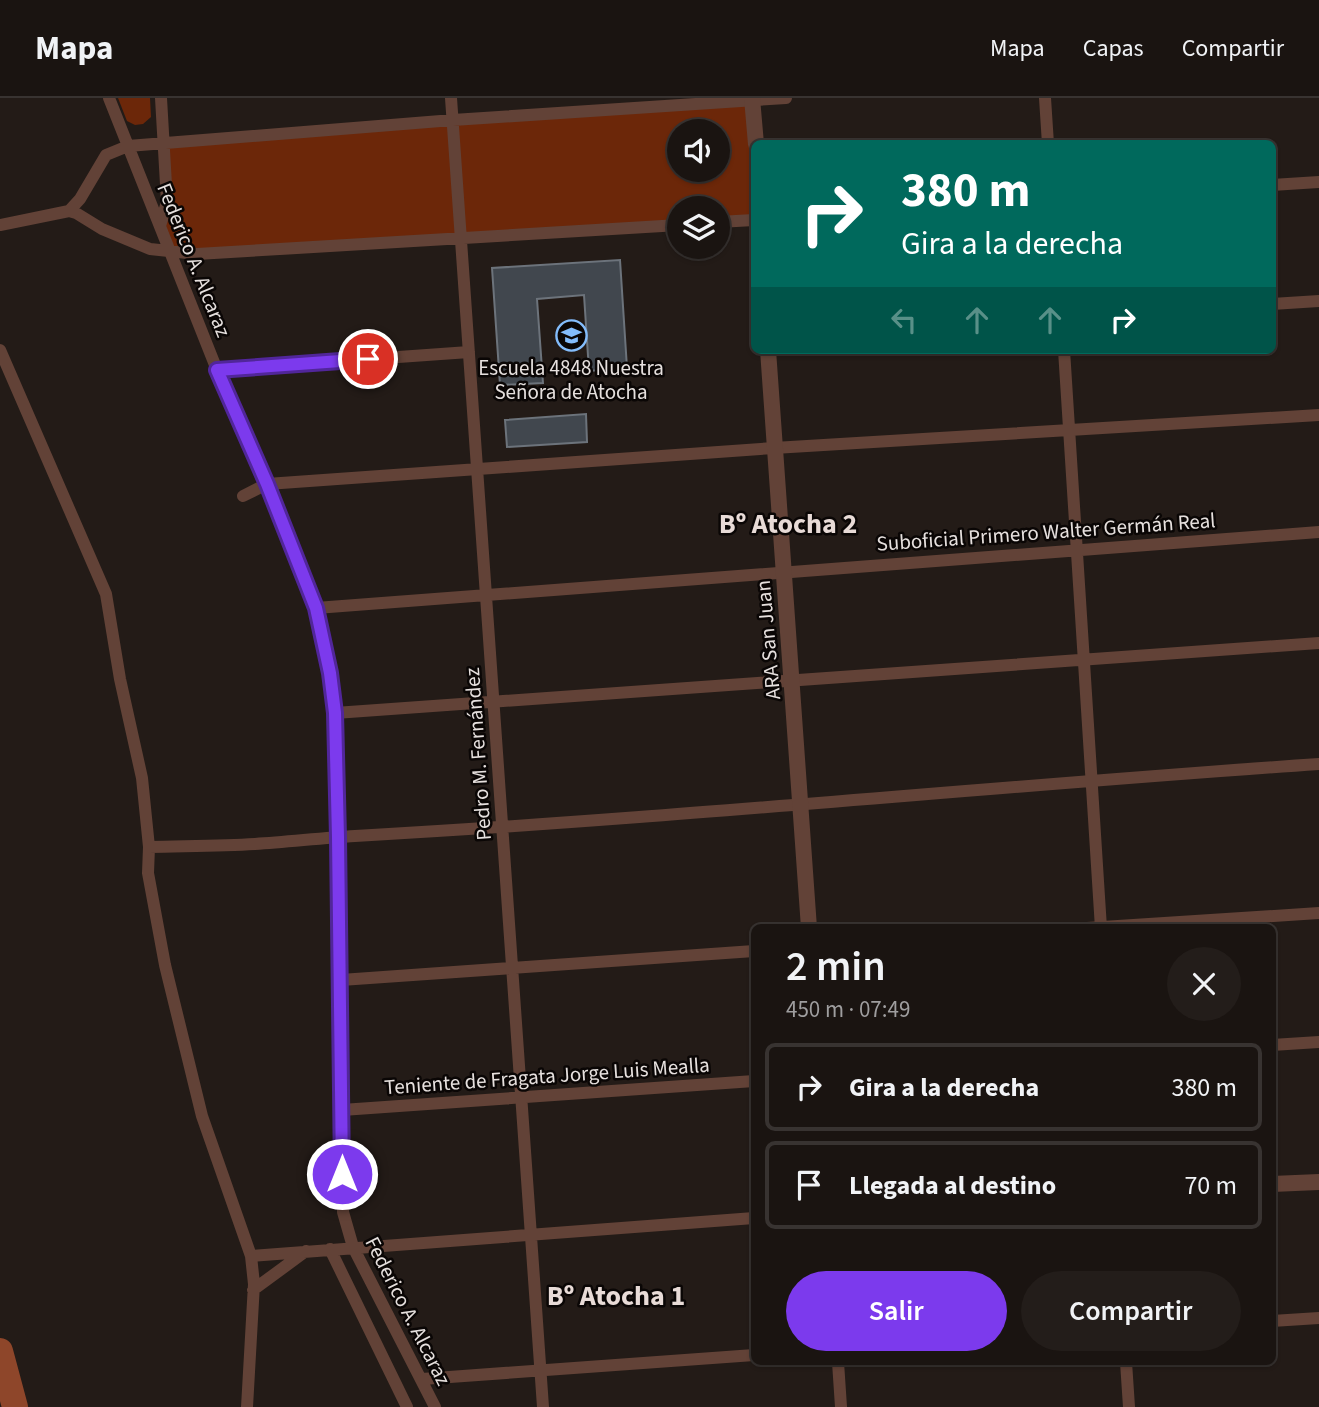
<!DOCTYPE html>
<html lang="es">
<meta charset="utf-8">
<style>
:root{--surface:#1a1411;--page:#231d1a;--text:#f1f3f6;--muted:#9f9e9f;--line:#383331;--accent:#7c3aed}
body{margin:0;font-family:"Source Sans 3",sans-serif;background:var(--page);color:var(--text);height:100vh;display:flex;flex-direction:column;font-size:26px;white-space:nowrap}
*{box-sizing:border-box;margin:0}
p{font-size:23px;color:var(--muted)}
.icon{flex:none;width:38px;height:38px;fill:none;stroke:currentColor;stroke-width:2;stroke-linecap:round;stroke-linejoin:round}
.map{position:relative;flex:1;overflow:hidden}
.sheet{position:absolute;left:751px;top:826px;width:525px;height:441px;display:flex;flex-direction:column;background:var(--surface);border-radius:10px;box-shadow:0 2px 5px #0004,0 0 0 2px var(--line)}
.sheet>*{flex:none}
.hud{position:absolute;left:751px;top:42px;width:525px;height:214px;border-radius:10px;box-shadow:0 2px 5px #0004,0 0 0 2px var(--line);background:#00695c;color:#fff;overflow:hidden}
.controls{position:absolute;left:667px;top:21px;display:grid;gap:14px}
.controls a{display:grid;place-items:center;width:63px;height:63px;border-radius:50%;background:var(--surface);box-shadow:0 2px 5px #0004,0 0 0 2px var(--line);font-size:35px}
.pin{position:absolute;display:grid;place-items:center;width:60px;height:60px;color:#fff;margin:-30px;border:4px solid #fff;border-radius:50%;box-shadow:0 2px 7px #0007}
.me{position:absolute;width:77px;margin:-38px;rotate:0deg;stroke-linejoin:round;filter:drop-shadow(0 0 5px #0008)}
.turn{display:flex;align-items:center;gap:24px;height:147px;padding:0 35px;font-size:32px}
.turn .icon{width:91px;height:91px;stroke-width:2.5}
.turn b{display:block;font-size:49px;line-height:60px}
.lanes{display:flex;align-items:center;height:66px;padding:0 35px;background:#0003;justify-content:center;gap:35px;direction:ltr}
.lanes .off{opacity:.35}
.round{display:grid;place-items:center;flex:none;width:74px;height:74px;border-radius:37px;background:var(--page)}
.head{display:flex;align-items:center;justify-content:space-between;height:119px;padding:0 35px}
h1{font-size:42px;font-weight:600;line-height:52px}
.action{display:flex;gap:14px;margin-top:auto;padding:14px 35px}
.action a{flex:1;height:80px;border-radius:42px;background:var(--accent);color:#fff;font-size:28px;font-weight:600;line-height:80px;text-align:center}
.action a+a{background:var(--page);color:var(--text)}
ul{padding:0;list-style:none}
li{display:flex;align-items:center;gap:21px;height:88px;margin:0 14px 10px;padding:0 21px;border:4px solid var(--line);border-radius:10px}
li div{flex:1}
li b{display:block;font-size:26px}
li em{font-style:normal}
header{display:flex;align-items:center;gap:42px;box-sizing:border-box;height:98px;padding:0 35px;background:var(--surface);border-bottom:2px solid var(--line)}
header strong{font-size:33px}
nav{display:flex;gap:38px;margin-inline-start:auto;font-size:24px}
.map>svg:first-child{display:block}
.green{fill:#6c2709;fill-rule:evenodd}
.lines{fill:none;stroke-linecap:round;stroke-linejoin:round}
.river{stroke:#8e462a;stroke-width:26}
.building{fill:#41474e;stroke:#6c737b;stroke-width:2}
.minor{stroke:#624237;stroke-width:12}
.tertiary{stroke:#624237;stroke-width:16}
.route-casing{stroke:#51269a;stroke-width:18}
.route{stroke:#7c3aed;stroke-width:12}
.labels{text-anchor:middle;stroke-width:5;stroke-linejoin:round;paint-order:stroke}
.street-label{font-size:21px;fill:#e6e0de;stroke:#0a0605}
.poi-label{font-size:21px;fill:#e6e0de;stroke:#0a0605}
.district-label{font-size:28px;font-weight:bold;fill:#e8dbd7;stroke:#0a0605}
</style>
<header>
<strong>Mapa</strong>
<nav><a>Mapa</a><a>Capas</a><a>Compartir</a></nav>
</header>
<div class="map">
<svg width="1319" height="1309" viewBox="0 0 1319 1309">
<rect width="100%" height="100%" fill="#231b17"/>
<!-- green -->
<path class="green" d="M118 0H150L151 19 143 26 135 27 127 23Z
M752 2 754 122 718 124V110H679V127L170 153 160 128 164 45ZM679 33H718V72H679Z"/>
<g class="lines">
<!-- river -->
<path class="river" d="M0 1253 15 1309"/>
</g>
<!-- building -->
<path class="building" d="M620 162 627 270 589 273 584 197 537 201 543 285 500 287 492 170Z
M586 316 587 344 507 349 505 322Z"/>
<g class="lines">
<!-- minor -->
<path class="minor" d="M109 0 217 272 267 386 316 510 330 575 335 615 341 882 343 1114 353 1149 435 1309
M451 0 543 1309
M1045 0 1048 46
M1272 87 1319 84
M69 113 80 101 106 57 128 48 453 22 786 0
M718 124 754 122
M0 127 69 113 76 115 102 131 150 151 197 156 679 127
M160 128 167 104 161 0
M1272 206 1319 203
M0 252 106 496 120 581 142 680 149 749 148 775 165 867 202 1018 251 1158 254 1186 247 1309
M1064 252 1101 830
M217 272 469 254
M243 398 267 386 774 350 1319 317
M316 510 1319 434
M335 615 1319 545
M149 749C184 748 220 748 255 746 288 744 321 740 355 738 677 720 997 688 1319 666
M1087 830 1319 815
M341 882 754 853
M1272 947 1319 944
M342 1012 754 983
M330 1151 407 1309
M251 1158 754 1120
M253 1192 306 1153
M1272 1223 1319 1220
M838 1264 841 1309
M1126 1264 1129 1309
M422 1281 754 1257"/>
<!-- tertiary -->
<path class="tertiary" d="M752 0 756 46
M768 252 809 830
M1272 1086 1319 1084"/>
</g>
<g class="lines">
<defs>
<path id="route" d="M342 1076 338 739 335 615 330 575 316 510 267 386 217 272 368 261"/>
</defs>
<!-- route casing -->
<use href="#route" class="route-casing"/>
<!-- route -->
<use href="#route" class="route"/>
</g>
<!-- icons -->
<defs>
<symbol id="school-ring" viewBox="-11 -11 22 22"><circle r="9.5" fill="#0a0605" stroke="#83bcfb" stroke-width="1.5"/><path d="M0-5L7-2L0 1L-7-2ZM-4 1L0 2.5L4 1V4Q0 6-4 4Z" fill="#83bcfb"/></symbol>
</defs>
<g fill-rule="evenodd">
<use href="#school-ring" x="554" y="220" width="35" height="35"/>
</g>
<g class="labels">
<!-- street labels -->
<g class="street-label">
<text transform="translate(194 162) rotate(68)" y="7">Federico A. Alcaraz</text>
<text transform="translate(1046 434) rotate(-4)" y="7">Suboficial Primero Walter Germán Real</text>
<text transform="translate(768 542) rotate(-95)" y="7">ARA San Juan</text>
<text transform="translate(478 656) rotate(-94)" y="7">Pedro M. Fernández</text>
<text transform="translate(547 978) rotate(-4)" y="7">Teniente de Fragata Jorge Luis Mealla</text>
<text transform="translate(408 1213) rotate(63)" y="7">Federico A. Alcaraz</text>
</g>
<!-- poi labels -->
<g class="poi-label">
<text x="571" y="277">Escuela 4848 Nuestra<tspan x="571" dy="24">Señora de Atocha</tspan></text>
</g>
<!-- district labels -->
<g class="district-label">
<text x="788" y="435">Bº Atocha 2</text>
<text x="616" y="1207">Bº Atocha 1</text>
</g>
</g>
</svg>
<div class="controls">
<a><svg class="icon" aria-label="sound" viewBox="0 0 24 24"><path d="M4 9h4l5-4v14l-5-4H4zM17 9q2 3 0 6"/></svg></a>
<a><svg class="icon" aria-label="layers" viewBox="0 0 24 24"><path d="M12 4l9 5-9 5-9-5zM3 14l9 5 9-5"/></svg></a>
</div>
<div class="pin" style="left:368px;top:261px;background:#d93025"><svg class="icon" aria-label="arrive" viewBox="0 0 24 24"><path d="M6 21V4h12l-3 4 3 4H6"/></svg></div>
<svg class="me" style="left:342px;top:1076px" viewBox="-20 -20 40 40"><circle r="17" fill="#7c3aed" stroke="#fff" stroke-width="3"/><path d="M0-11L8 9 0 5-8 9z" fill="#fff"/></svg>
<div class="hud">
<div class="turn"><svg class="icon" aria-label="right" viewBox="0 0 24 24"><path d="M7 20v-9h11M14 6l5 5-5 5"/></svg><div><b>380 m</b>Gira a la derecha</div></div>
<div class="lanes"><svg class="icon off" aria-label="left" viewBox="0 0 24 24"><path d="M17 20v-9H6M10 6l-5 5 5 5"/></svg><svg class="icon off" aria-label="ahead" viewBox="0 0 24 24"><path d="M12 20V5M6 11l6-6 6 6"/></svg><svg class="icon off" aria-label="ahead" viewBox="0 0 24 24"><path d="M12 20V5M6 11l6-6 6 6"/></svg><svg class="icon" aria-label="right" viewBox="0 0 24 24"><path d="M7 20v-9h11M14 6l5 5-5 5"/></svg></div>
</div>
<section class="sheet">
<div class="head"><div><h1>2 min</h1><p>450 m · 07:49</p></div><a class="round"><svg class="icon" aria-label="close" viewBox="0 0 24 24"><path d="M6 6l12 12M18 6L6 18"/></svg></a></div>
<ul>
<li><svg class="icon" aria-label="right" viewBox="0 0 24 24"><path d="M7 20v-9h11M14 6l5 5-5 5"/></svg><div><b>Gira a la derecha</b></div><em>380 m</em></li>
<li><svg class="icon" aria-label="arrive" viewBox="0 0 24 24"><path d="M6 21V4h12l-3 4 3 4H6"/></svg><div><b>Llegada al destino</b></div><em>70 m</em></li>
</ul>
<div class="action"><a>Salir</a><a>Compartir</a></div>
</section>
</div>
